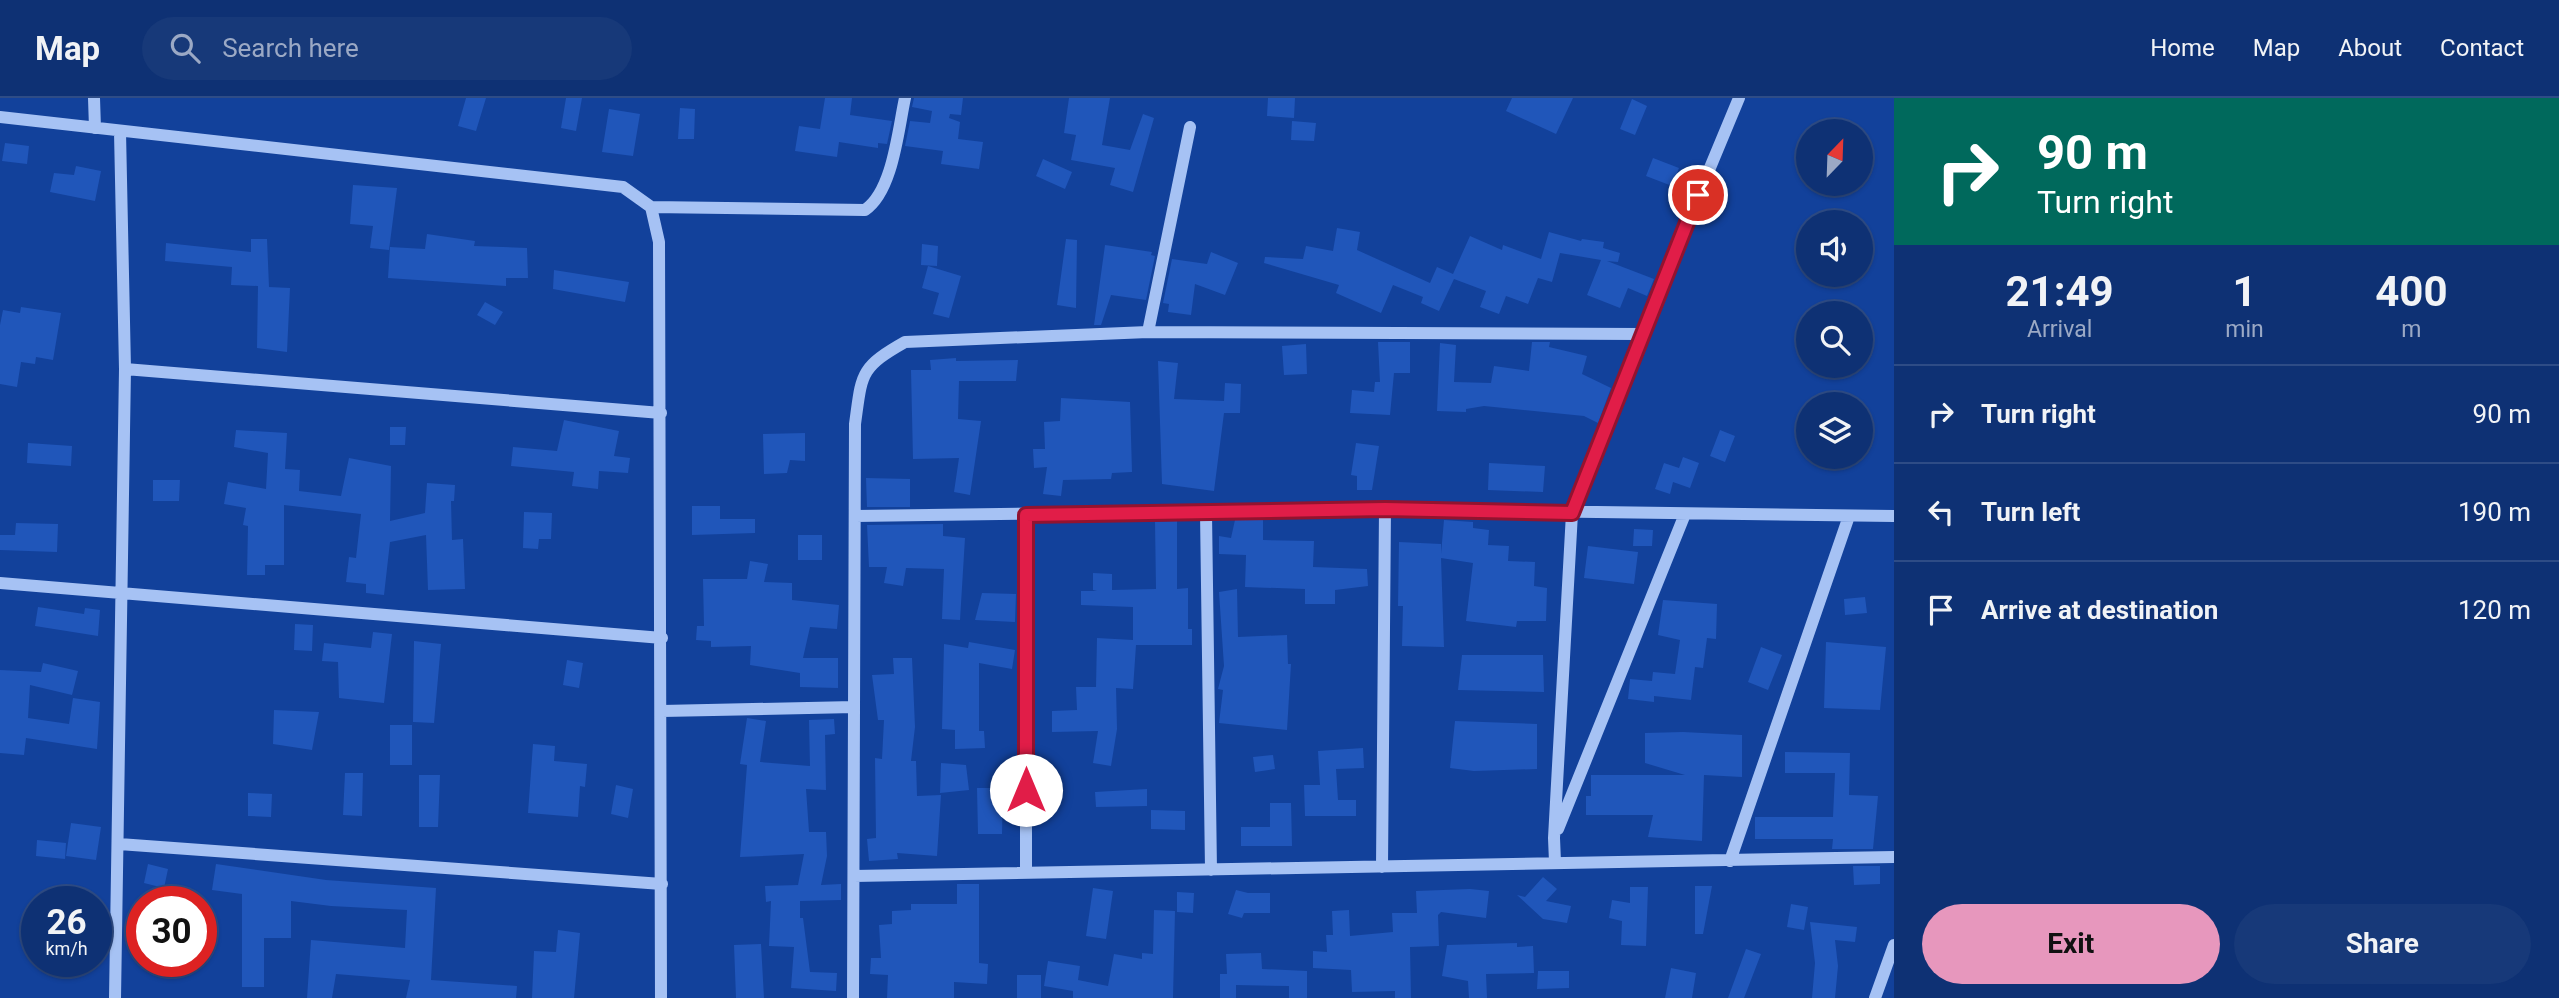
<!DOCTYPE html>
<style>
:root{--surface:#0e3174;--page:#173979;--text:#f1f3f6;--muted:#9ba9c5;--line:#2e4c86;--accent:#e797bd}
body{margin:0;font-family:Roboto,sans-serif;background:var(--page);color:var(--text);height:100vh;display:flex;flex-direction:column;font-size:26px;white-space:nowrap}
*{box-sizing:border-box;margin:0}
p{font-size:23px;color:var(--muted)}
.icon{flex:none;width:38px;height:38px;fill:none;stroke:currentColor;stroke-width:2;stroke-linecap:round;stroke-linejoin:round}
.map{position:relative;flex:1;overflow:hidden}
.sheet{display:flex;flex-direction:column;background:var(--surface);width:665px}
.sheet>*{flex:none}
.banner{background:#00695c;color:#fff;overflow:hidden}
.needle{width:46px;rotate:23deg}
.controls{position:absolute;left:1796px;top:21px;display:grid;gap:14px}
.controls a{display:grid;place-items:center;width:77px;height:77px;border-radius:50%;background:var(--surface);box-shadow:0 2px 5px #0004,0 0 0 2px var(--line);font-size:35px}
.speed{position:absolute;left:21px;top:788px;display:flex;gap:14px;font-size:35px;font-weight:700;text-align:center}
.speed>*{display:grid;place-content:center;width:91px;height:91px;border-radius:50%;background:var(--surface);box-shadow:0 2px 5px #0004,0 0 0 2px var(--line);line-height:1}
.speed small{font-size:18px;font-weight:400}
.speed .limit{border:10px solid #d22;background:#fff;color:#111}
.pin{position:absolute;display:grid;place-items:center;width:60px;height:60px;color:#fff;margin:-30px;border:4px solid #fff;border-radius:50%;box-shadow:0 2px 7px #0007}
.me{position:absolute;width:77px;margin:-38px;rotate:0deg;stroke-linejoin:round;filter:drop-shadow(0 0 5px #0008)}
.turn{display:flex;align-items:center;gap:24px;height:147px;padding:0 28px;font-size:32px}
.turn .icon{width:91px;height:91px;stroke-width:2.5}
.turn b{display:block;font-size:49px;line-height:60px}
.eta{display:flex;justify-content:space-evenly;align-items:center;height:119px;text-align:center}
.eta b{font-size:42px;font-weight:700;line-height:49px}
.button{display:flex;gap:14px;margin-top:auto;padding:14px 28px}
.button a{flex:1;height:80px;border-radius:42px;background:var(--accent);color:#111;font-size:28px;font-weight:700;line-height:80px;text-align:center}
.button a+a{background:var(--page);color:var(--text)}
ul{padding:0;list-style:none}
li{display:flex;align-items:center;gap:21px;height:98px;padding:0 28px;border-top:2px solid var(--line)}
li div{flex:1}
li b{display:block;font-size:26px}
li em{font-style:normal}
header{display:flex;align-items:center;gap:42px;box-sizing:border-box;height:98px;padding:0 35px;background:var(--surface);border-bottom:2px solid var(--line)}
header strong{font-size:33px}
nav{display:flex;gap:38px;margin-inline-start:auto;font-size:24px}
.search{width:490px;height:63px;background:var(--page);display:flex;align-items:center;gap:18px;box-sizing:border-box;padding:0 24px;border-radius:38px;color:var(--muted);font-size:26px}
main{display:flex;flex:1;min-height:0}
.map>svg:first-child{display:block}
.building{fill:#2056ba}
.lines{fill:none;stroke-linecap:round;stroke-linejoin:round}
.minor{stroke:#a6c2f4;stroke-width:12}
.route-casing{stroke:#92132f;stroke-width:18}
.route{stroke:#e11d48;stroke-width:12}
</style>
<header>
<strong>Map</strong>
<div class="search"><svg class="icon" aria-label="search" viewBox="0 0 24 24"><circle cx="10" cy="10" r="6"/><path d="M15 15l6 6"/></svg>Search here</div>
<nav><a>Home</a><a>Map</a><a>About</a><a>Contact</a></nav>
</header>
<main>
<div class="map">
<svg width="1894" height="900" viewBox="0 0 1894 900">
<rect width="100%" height="100%" fill="#12419b"/>
<!-- building -->
<path class="building" d="M466 0H486L476 33 458 28Z
M566 0H582L576 33 561 30Z
M825 0H852L850 17 892 23 887 46 878 45V50L839 44 837 59 795 53 799 28 820 31Z
M914 0H963L961 17 950 16 949 20 960 24 958 41 983 44 979 71 941 66 943 53 905 48 910 23 930 25 932 13 912 9Z
M1069 0H1110L1102 47 1130 52 1143 16 1154 20 1133 94 1110 87 1115 70 1071 62 1076 37 1064 35Z
M1268 0H1295L1294 20 1267 18Z
M1512 0H1573L1556 36 1506 13Z
M1632 1 1647 8 1635 37 1620 31Z
M680 10 695 11 694 41H678Z
M609 11 640 16 633 58 602 54Z
M1292 23 1316 25 1314 43 1291 42Z
M5 45 29 48 27 66 2 63Z
M1653 60 1679 70 1672 88 1646 78Z
M1043 61 1072 74 1065 91 1036 78Z
M76 68 101 73 95 103 50 94 54 75 74 77Z
M353 87 397 90 389 152 370 150 373 128 350 126Z
M1337 130 1360 134 1357 152 1430 185 1437 169 1453 176 1470 138 1502 152 1503 147 1541 161 1549 134 1581 143 1582 141 1604 144 1603 150 1620 155 1618 164 1607 163 1654 181 1647 198 1628 190 1620 210 1587 197 1601 162 1560 155 1552 184 1538 180 1528 206 1506 198 1499 216 1480 209 1486 193 1454 181 1439 213 1421 205 1423 199 1393 187 1381 215 1336 195 1339 187 1264 165 1265 159 1303 161 1306 148 1333 153Z
M427 136 475 143 474 148 527 150 528 180H506V188L388 180 390 149 425 151Z
M251 141H267L269 189 290 190 287 254 257 250 258 188 231 187 232 169 165 163 166 145 251 154Z
M1066 141 1077 142 1076 210 1057 207Z
M922 146 938 148 937 168 921 167Z
M1105 147 1152 154 1151 157 1155 158 1146 202 1111 197 1101 227H1094Z
M1211 154 1238 165 1225 197 1195 186 1191 217 1168 214 1169 206 1163 205 1172 161 1207 166Z
M928 168 961 178 949 220 933 216 939 195 922 190Z
M554 172 629 184 625 204 553 191Z
M485 204 503 214 495 227 477 217Z
M21 209 61 215 53 262 36 259 35 266 21 264 17 289 0 286V227L3 212 20 215Z
M1378 244H1410V275H1394L1390 317 1350 315 1352 292 1374 294 1375 284H1380Z
M1532 244H1550L1549 249 1587 258 1582 276 1611 290 1598 325 1584 318 1484 308 1466 311V314L1437 313 1440 245 1456 247 1454 284 1491 285 1494 268 1529 273Z
M1306 246 1307 276 1284 277 1282 248Z
M956 260V263L1018 262 1016 283H959L958 321 981 323 970 397 954 394 959 360 913 361 911 272H931L930 262Z
M1158 263 1178 265 1174 301 1224 303 1225 285 1241 286 1240 315H1224L1214 393 1162 386Z
M1061 300 1130 304 1132 374 1112 375 1111 381 1063 382 1061 398 1043 396 1047 369 1034 370 1033 351H1045L1044 324 1060 323Z
M564 322 619 333 614 358 630 360 628 375 599 373 598 391 572 388 574 374 511 368 513 349 557 353Z
M390 329H406L405 347H390Z
M236 332 287 335 285 371 300 372 299 393 341 398 349 360 391 368 390 423 425 415 427 385 455 387 454 403H451L452 442 463 441 465 491 428 492 426 437 390 444 384 497 366 495V486L346 484 349 459 356 460 361 416 284 407V467H265V477H247L248 428 243 427 246 410 224 406 228 384 266 391 268 355 234 349Z
M1720 332 1735 338 1725 364 1710 358Z
M805 335V363L790 362 787 375 764 376 763 336Z
M28 345 72 348 71 368 27 365Z
M1356 345 1379 348 1372 392H1357V378L1351 377Z
M1683 359 1699 365 1690 390 1673 384 1670 396 1655 391 1664 365 1679 370Z
M1489 365 1545 368 1543 394 1488 392Z
M866 380 910 381V409H867Z
M153 382H180L179 403H153Z
M692 408H720V421H755V435L692 437Z
M524 414 552 415 551 441H539L538 451 523 450Z
M1263 421V442L1314 443 1313 469 1367 471 1368 488 1335 492V506H1305V491L1245 489 1246 457 1219 456V438L1231 440 1235 422Z
M1444 422 1473 424V430L1489 432 1488 447 1509 448 1508 463 1535 464 1534 488 1547 490 1546 523H1517L1516 529 1466 523 1473 465 1441 460 1444 549 1402 548 1403 508H1398L1399 444 1441 446V456Z
M1177 423V491L1188 490V531H1192V547H1136L1133 591 1116 590 1117 631 1111 668 1093 665 1098 633 1052 634V613L1077 612 1076 589H1096L1097 540 1133 542V509L1081 507V493H1097L1093 492V475L1112 476V492L1156 491 1155 424Z
M16 425 58 426 57 454 0 452V437H15Z
M943 426V438L965 440 960 522 942 521 944 471 906 470 903 488 884 485 887 469H869L867 427Z
M1634 431 1653 432 1652 448H1633Z
M798 437H822V462H798Z
M1588 448 1638 454 1634 486 1584 480Z
M750 463 768 466 764 484 792 485V502L839 507 837 531 810 529 803 560H838V590L800 589V575L750 567 751 548 711 549V543L696 542 697 528H704L703 481H747Z
M1237 491 1238 539 1287 537 1288 566H1291L1287 632 1219 625 1223 592 1218 591 1224 568 1219 494Z
M982 495 1016 496 1015 524 975 522Z
M1865 499 1867 515 1845 517 1844 501Z
M1663 502 1717 506 1716 541 1707 540 1703 570 1695 569 1691 602 1654 598V604L1628 601 1630 581 1652 583 1653 574 1675 576 1680 542 1658 537Z
M38 509 84 516 85 510 100 512 98 538 35 528Z
M295 526 313 527 312 553 294 552Z
M373 534 392 536 384 605 339 600 338 564 322 563 324 545 371 550Z
M414 543 441 546 434 625 413 624Z
M969 544 1015 552 1012 571 979 565V633H984L985 650 955 651V632L942 631 944 546 968 550Z
M1826 544 1886 549 1880 612 1824 610Z
M1761 549 1782 557 1768 592 1748 584Z
M1462 557H1543L1544 594 1458 592Z
M893 560H912L915 629 911 663H916L917 698 941 697 937 758 897 755 898 761 869 763 867 741 876 740 875 660 882 661 884 622H878L872 577 894 576Z
M567 562 583 565 579 590 563 587Z
M43 565 78 573 72 597 30 587 28 620 69 626 73 600 100 604 97 651 26 640 24 657 0 655V572L41 574Z
M274 612 319 614 312 652 273 646Z
M747 620 766 623 760 664 810 668 809 622 834 621 835 636 825 637 826 692 806 691 809 734H826L827 758 821 787 841 786V802L800 803V820H803L810 874 837 875 836 893 791 890 794 849 769 848 771 803 766 804 765 788 798 787 804 756 740 759 747 667 740 666Z
M1455 623 1537 626V671L1474 673 1450 670Z
M390 627H412V667H390Z
M1683 634 1742 637V679L1704 677 1702 743 1648 739 1653 717H1586V698H1591V677H1685L1645 665V635Z
M533 646 555 648 554 663 587 666 585 689 580 688 578 719 528 715Z
M1363 650 1364 670 1336 671 1338 702H1356V718H1305L1304 687H1320L1318 653Z
M1785 654 1850 655 1849 697 1878 698 1873 751H1832L1833 741H1755V719H1833L1835 675H1785Z
M1273 657 1275 671 1255 674 1253 659Z
M941 665 966 667 969 692 940 695Z
M345 675H363L362 718 343 717Z
M419 677H440L438 729H419Z
M616 687 633 691 628 720 611 716Z
M977 690H1003L1002 736H978Z
M1147 691V708L1096 709 1095 694Z
M248 695 272 696 271 719 248 718Z
M1270 705H1291L1292 748H1241V729H1270Z
M1151 712 1185 713V732L1151 731Z
M71 725 101 729 96 762 66 758Z
M37 742 66 745 65 761 36 758Z
M148 766 168 771 164 790 144 785Z
M216 766 326 782 436 790 431 882 517 888 516 900H406L410 882 336 876 332 900H307L311 842 405 850 407 812 331 808 291 803V840H264V889H242V796L212 792Z
M1853 768H1880V786L1854 787Z
M1543 779 1557 791 1546 803 1571 808 1567 825 1543 821 1517 797 1525 799Z
M957 786H979V865L988 866 987 886 954 884V900H887L888 877 870 876 871 860H881L879 827 892 826V813L911 812V806H957Z
M1695 788H1712L1703 836H1695Z
M1630 789H1648L1646 848 1621 847 1622 823 1609 820 1612 802 1630 805Z
M1093 790 1113 793 1106 841 1086 838Z
M1470 791 1489 793 1486 820 1441 814 1438 817 1439 848 1410 849 1411 900H1395V893L1352 894 1351 872 1313 870V853L1327 854 1326 837H1333L1332 813 1349 812 1350 838 1393 834 1392 815H1417L1416 793Z
M1236 792 1248 795H1270V815H1244L1242 820 1228 816Z
M1177 794 1194 795 1193 815 1177 814Z
M1791 806 1808 809 1804 832 1787 829Z
M1154 812 1175 813 1173 900H1073V893L1044 888 1048 863 1080 868 1078 882 1108 888 1114 856 1142 861V855L1153 856Z
M1810 824 1857 829 1855 844 1835 842 1838 868 1835 900H1812L1815 865Z
M558 832 580 835 574 900H532L534 853 556 854Z
M1517 845V849L1533 848 1534 875 1486 876 1487 900H1469L1468 883 1442 878 1447 847Z
M761 846 764 900H736L734 847Z
M1746 851 1761 856 1744 900H1728Z
M1261 855 1262 871 1307 873V900H1289V888L1236 887V900H1220V876H1227L1226 856Z
M1671 870 1696 875 1692 900H1665Z
M1538 873H1569V890L1537 891Z
M1017 877H1041V900H1017Z"/>
<g class="lines">
<!-- minor -->
<path class="minor" d="M94 0 95 30
M0 19 623 89 651 109 865 112C893 93 898 32 905 0
M651 109 659 144 661 900
M1148 234 1190 29
M125 271 661 315
M1206 415 1211 772
M855 418 1385 411 1894 418
M0 485 662 540
M662 613 854 609
M1558 731 1685 416
M119 746 662 786
M1730 763 1849 418
M1555 764 1554 740 1572 415 1648 219 1739 0
M1382 769 1385 411
M1026 775V417
M854 778 1894 759
M115 900 125 271 120 34
M853 900 855 326C862 276 859 270 905 244L1148 234 1642 236
M1875 900 1894 847"/>
</g>
<g class="lines">
<defs>
<path id="route" d="M1026 692V417L1385 411 1572 415 1698 97"/>
</defs>
<!-- route casing -->
<use href="#route" class="route-casing"/>
<!-- route -->
<use href="#route" class="route"/>
</g>
</svg>
<div class="controls">
<a><svg class="needle" viewBox="-14 -14 28 28"><path d="M0-13l5 13h-10z" fill="#e53935"/><path d="M0 13l5-13h-10z" fill="#9ba9c5"/></svg></a>
<a><svg class="icon" aria-label="sound" viewBox="0 0 24 24"><path d="M4 9h4l5-4v14l-5-4H4zM17 9q2 3 0 6"/></svg></a>
<a><svg class="icon" aria-label="search" viewBox="0 0 24 24"><circle cx="10" cy="10" r="6"/><path d="M15 15l6 6"/></svg></a>
<a><svg class="icon" aria-label="layers" viewBox="0 0 24 24"><path d="M12 4l9 5-9 5-9-5zM3 14l9 5 9-5"/></svg></a>
</div>
<div class="speed"><div>26<small>km/h</small></div><div class="limit">30</div></div>
<div class="pin" style="left:1698px;top:97px;background:#d93025"><svg class="icon" aria-label="arrive" viewBox="0 0 24 24"><path d="M6 21V4h12l-3 4 3 4H6"/></svg></div>
<svg class="me" style="left:1026px;top:692px" viewBox="-20 -20 40 40"><circle r="19" fill="#fff"/><path d="M0-13L10 11 0 6-10 11z" fill="#e11d48"/></svg>
</div>
<section class="sheet">
<div class="banner">
<div class="turn"><svg class="icon" aria-label="right" viewBox="0 0 24 24"><path d="M7 20v-9h11M14 6l5 5-5 5"/></svg><div><b>90 m</b>Turn right</div></div>
</div>
<div class="eta">
<div><b>21:49</b><p>Arrival</p></div>
<div><b>1</b><p>min</p></div>
<div><b>400</b><p>m</p></div>
</div>
<ul>
<li><svg class="icon" aria-label="right" viewBox="0 0 24 24"><path d="M7 20v-9h11M14 6l5 5-5 5"/></svg><div><b>Turn right</b></div><em>90 m</em></li>
<li><svg class="icon" aria-label="left" viewBox="0 0 24 24"><path d="M17 20v-9H6M10 6l-5 5 5 5"/></svg><div><b>Turn left</b></div><em>190 m</em></li>
<li><svg class="icon" aria-label="arrive" viewBox="0 0 24 24"><path d="M6 21V4h12l-3 4 3 4H6"/></svg><div><b>Arrive at destination</b></div><em>120 m</em></li>
</ul>
<div class="button"><a>Exit</a><a>Share</a></div>
</section>
</main>
